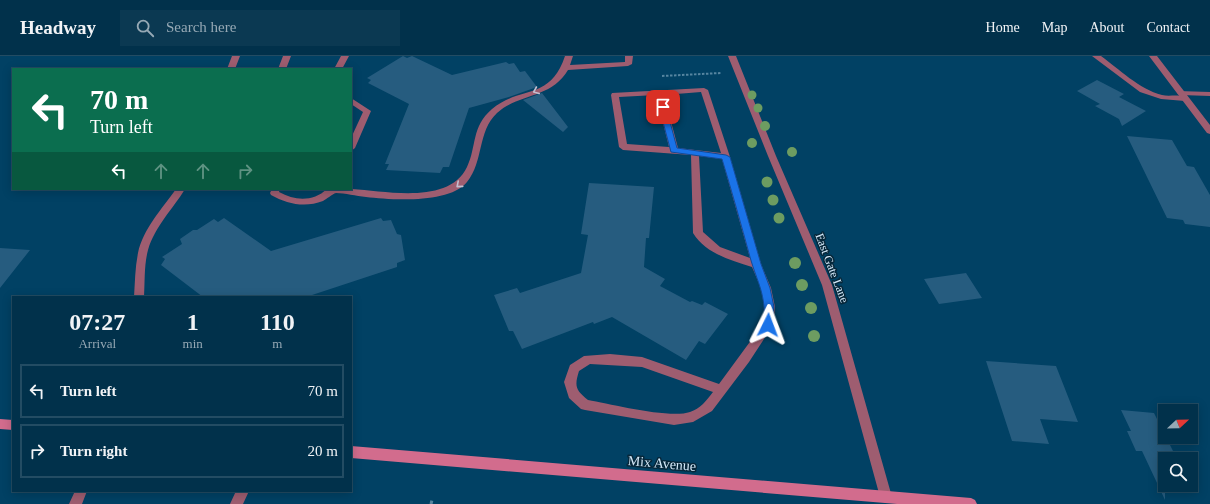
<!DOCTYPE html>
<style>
:root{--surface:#01314b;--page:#0b3952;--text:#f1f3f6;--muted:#96a9b5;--line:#234c63}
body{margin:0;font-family:"Times New Roman",serif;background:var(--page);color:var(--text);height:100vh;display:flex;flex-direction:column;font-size:15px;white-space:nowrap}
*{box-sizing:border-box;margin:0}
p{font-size:13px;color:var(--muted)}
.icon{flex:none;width:22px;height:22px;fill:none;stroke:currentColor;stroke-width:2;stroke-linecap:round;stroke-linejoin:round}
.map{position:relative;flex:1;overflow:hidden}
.drawer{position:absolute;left:12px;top:240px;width:340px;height:196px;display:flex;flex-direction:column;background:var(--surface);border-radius:0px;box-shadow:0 2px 10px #0003,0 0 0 1px var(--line)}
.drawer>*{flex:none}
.hud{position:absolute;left:12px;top:12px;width:340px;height:122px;border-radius:0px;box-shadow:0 2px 10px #0003,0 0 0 1px var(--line);background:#0b6e4f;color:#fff;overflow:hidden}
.needle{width:26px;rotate:68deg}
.fabs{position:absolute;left:1158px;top:348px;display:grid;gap:8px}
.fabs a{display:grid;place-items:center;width:40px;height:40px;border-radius:0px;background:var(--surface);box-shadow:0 2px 10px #0003,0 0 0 1px var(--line);font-size:20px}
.pin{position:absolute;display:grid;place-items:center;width:34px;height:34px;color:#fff;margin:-17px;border-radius:8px;box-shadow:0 2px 6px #0006}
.me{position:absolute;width:44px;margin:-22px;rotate:3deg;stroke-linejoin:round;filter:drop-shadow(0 0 3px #0008)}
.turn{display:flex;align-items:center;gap:14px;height:84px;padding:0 12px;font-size:18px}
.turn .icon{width:52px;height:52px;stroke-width:2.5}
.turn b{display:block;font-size:28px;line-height:34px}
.lanes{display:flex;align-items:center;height:38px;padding:0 12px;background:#0003;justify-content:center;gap:20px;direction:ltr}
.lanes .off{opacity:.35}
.eta{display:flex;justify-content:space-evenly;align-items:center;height:68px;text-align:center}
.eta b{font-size:24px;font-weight:700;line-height:28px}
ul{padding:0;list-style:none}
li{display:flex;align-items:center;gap:12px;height:54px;margin:0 8px 6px;padding:0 4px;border:2px solid var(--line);border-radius:0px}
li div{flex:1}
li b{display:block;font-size:15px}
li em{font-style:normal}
header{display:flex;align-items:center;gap:24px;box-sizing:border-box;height:56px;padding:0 20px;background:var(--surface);border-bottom:1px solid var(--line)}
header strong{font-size:19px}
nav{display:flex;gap:22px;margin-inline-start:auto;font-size:14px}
.search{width:280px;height:36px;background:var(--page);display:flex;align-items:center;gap:10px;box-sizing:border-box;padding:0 14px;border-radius:0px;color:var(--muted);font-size:15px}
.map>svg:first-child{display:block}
.building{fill:#265c7f}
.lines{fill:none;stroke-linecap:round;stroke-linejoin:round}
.path-far1{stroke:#5685a0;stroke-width:2;stroke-dasharray:2.5 1.5;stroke-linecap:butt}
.path{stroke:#5685a0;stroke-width:3;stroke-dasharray:3.5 2;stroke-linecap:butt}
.lane{fill:#9e5d70;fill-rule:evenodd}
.street{fill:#9e5d70;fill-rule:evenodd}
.secondary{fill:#d26c8d;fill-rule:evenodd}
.tree{fill:#6d9c61}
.oneway{stroke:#c4bfd0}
.route{fill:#1a73e8;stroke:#114b97}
.labels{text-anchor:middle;stroke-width:3;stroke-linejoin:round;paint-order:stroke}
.street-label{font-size:12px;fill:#d4e9f9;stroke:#07273a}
.near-street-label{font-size:14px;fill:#d4e9f9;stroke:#07273a}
</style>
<header>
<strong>Headway</strong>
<div class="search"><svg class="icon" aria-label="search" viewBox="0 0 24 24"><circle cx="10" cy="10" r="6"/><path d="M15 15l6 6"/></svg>Search here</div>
<nav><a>Home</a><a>Map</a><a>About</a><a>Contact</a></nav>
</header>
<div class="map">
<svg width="1210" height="448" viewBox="0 0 1210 448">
<rect width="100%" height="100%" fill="#014164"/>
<!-- building -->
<path class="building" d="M403 0 407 2 412 0 452 19 506 6 509 8 514 7 520 16 525 15 537 31 509 41 469 52 449 111H443L440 117 386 114 389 108H385L409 48 368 27 371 24 367 22Z
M1097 24 1124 38 1119 41 1146 55 1122 70 1119 63 1095 50 1100 48 1077 35Z
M542 37 568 71 563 76 523 44Z
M1127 80 1172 84 1187 110 1194 111 1210 139V171L1185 168 1183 164 1167 162Z
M589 127 654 131 649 182H646L644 211 665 223 660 230 690 246 692 245 702 249 705 246 728 258 705 288 699 285 686 304 612 261 594 268 593 266 522 293 513 275H509L494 239 517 232 520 237 581 217 588 179 581 178Z
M224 162 271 195 381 162 383 165 391 164 397 178 401 179 405 204 397 207V211L306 241H203L161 209 165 203 162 201 182 188 180 183 193 174H197L214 163 218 166Z
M0 192 30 194 0 232Z
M966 217 982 242 939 248 924 223Z
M986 305 1056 310 1078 366 1040 363 1049 388 1012 385Z
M1121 354 1154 357 1177 403H1165V444L1142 395H1136L1127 375H1131Z"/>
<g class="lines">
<!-- path-far1 -->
<path class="path-far1" d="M662 20 721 17"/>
<!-- path -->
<path class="path" d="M431 448 432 444"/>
<!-- lane -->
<path class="lane" d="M232 0H240L235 13H227Z
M283 0H291L286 13H278Z
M341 0H349L342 13H334Z
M565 0H573L570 9 625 6V0H633L632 8 628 10 568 14C551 43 519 37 497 57 477 76 484 105 467 126 449 148 392 144 366 141 356 140 345 137 336 137 332 138 327 143 323 145 305 152 287 148 271 139L270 137 272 133H280L279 136C295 145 313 146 327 133 336 133 344 133 352 133 386 135 449 149 467 111 477 90 471 71 492 53 521 29 550 45 565 0Z
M1092 0H1101C1119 13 1139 33 1162 39 1170 41 1182 37 1189 43L1185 45 1161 43 1140 36Z
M704 32 708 34 730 101 761 208 771 232 775 251 773 269 749 306 712 355 693 366 674 369 585 354 581 353 569 342 564 326 570 309 584 300 610 298 642 301 719 328 763 268 765 251 761 232 752 211C731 204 706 198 693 177L691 99 623 94 619 91 611 39 612 37ZM701 36 721 97 678 92 664 39ZM656 39 669 91 627 88 619 41ZM699 100 722 103 750 202 720 191 703 176ZM590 308 642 311 713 336C707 344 700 353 690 356 670 363 611 348 588 344 576 334 574 331 579 315Z
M1178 35 1210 36V40L1181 39 1177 37Z
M351 42 371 55 355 92 351 95V82L363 56 351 48Z
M176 133H185C173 153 155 170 148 194 144 209 145 225 144 241H134C135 226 135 212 138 197 143 173 162 153 176 133Z
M75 435H87L82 448H69Z
M236 435H249L243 448H230Z"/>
<!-- street -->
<path class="street" d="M728 0H736L776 100 832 229 892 441 890 445 886 447 882 445 880 441 822 229 768 100Z
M1149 0H1157L1210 69V78L1207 77Z"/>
<!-- secondary -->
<path class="secondary" d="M0 363 13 364V374L0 373Z
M351 390 971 442 975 444 977 448H897L351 402Z"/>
</g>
<!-- trees -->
<g class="tree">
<circle cx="752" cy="39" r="4.5"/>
<circle cx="758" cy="52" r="4.5"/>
<circle cx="765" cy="70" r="5"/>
<circle cx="752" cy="87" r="5"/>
<circle cx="792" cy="96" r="5"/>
<circle cx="767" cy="126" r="5.5"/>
<circle cx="773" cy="144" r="5.5"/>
<circle cx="779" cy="162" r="5.5"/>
<circle cx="795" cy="207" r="6"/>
<circle cx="802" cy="229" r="6"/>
<circle cx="811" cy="252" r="6"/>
<circle cx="814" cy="280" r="6"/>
</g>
<!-- one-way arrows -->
<defs><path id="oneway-chevron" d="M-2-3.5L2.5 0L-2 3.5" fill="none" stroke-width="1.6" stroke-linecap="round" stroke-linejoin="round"/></defs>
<g class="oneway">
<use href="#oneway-chevron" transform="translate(536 35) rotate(157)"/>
<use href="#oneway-chevron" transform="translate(459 129) rotate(139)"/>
</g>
<!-- route -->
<path class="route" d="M663 48 666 51 677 92 726 99 730 101 761 208 770 232 774 251 772 272 768 273 764 269C766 237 758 229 750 201 741 168 732 136 722 103L671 96 659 51Z"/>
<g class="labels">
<!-- street labels -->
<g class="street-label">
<text transform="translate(832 212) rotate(69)" y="4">East Gate Lane</text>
</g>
<!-- near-street labels -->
<g class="near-street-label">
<text transform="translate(662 407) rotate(5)" y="5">Mix Avenue</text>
</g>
</g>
</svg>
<div class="fabs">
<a><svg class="needle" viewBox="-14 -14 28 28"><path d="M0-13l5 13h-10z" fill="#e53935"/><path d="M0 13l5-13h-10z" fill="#96a9b5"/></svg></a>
<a><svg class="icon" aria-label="search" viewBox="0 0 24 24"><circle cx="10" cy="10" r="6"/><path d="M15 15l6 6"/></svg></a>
</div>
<div class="pin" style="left:663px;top:51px;background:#d93025"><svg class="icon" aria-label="arrive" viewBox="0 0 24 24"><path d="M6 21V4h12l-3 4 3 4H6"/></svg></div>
<svg class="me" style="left:768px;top:269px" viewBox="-20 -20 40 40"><path d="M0-17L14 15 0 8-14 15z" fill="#1a73e8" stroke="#fff" stroke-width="4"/></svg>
<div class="hud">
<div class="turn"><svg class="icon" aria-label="left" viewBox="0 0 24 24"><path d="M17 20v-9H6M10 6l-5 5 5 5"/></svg><div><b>70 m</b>Turn left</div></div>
<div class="lanes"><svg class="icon" aria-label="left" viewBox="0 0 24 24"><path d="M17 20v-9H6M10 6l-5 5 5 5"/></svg><svg class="icon off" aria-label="ahead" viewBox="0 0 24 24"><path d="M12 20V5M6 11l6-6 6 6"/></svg><svg class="icon off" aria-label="ahead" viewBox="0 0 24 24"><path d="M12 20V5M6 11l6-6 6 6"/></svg><svg class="icon off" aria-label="right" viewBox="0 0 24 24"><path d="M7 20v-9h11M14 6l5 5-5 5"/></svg></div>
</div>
<section class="drawer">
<div class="eta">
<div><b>07:27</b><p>Arrival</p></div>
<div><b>1</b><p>min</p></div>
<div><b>110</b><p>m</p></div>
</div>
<ul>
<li><svg class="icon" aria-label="left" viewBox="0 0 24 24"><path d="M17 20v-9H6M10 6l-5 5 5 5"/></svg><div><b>Turn left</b></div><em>70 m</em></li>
<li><svg class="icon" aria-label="right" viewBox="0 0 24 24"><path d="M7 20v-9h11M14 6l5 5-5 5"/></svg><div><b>Turn right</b></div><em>20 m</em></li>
</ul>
</section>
</div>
